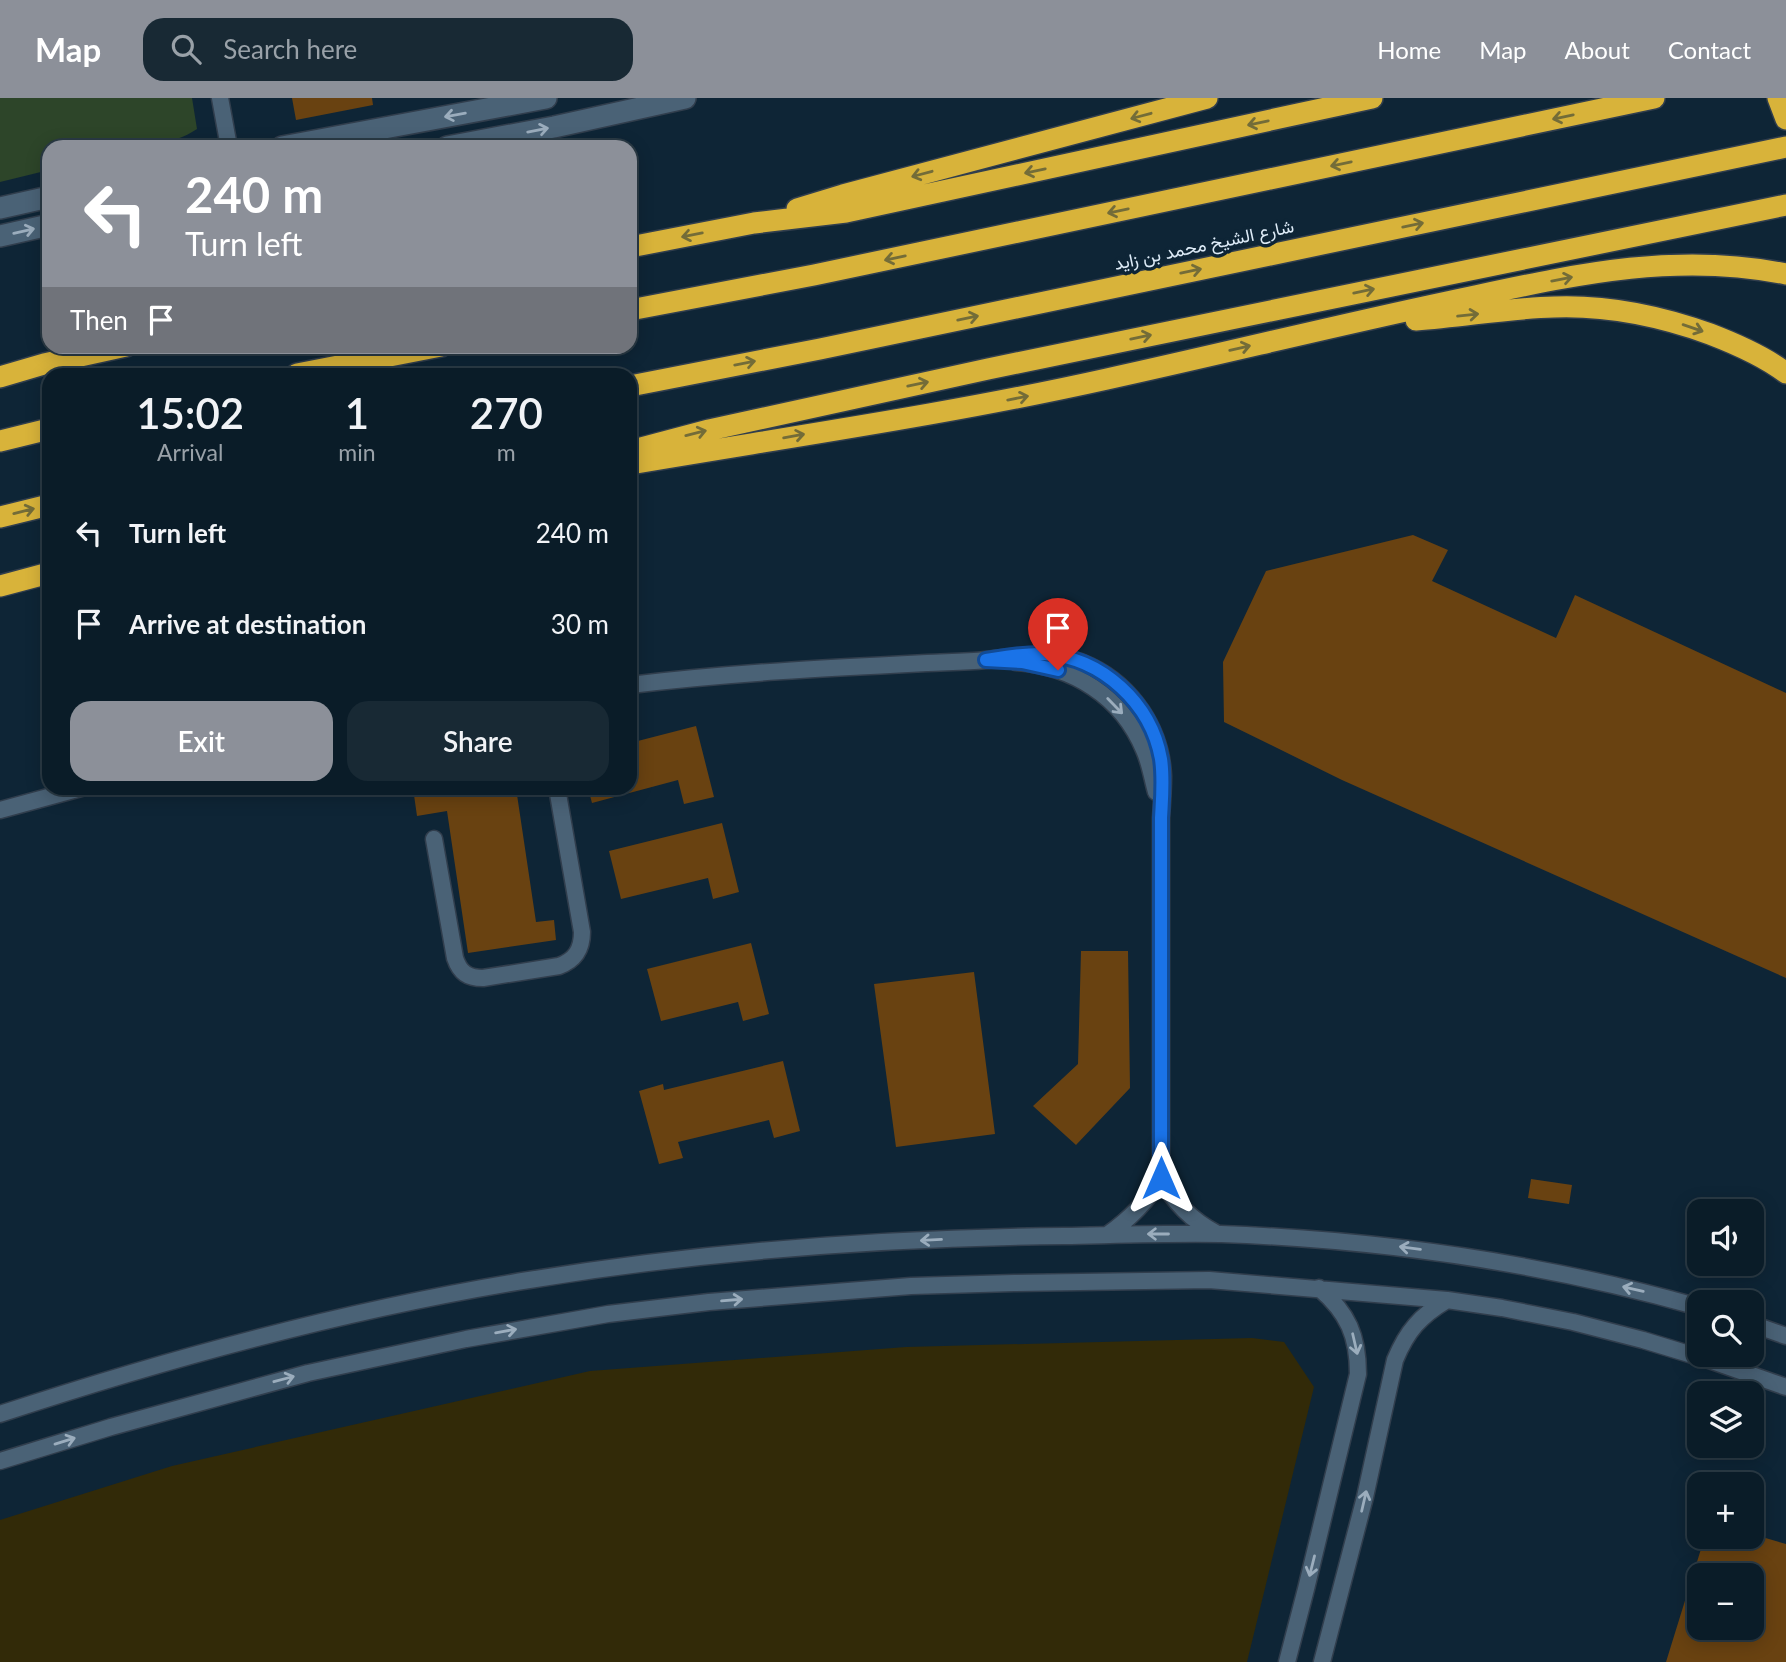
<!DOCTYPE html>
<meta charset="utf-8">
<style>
:root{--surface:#0a1c28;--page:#182934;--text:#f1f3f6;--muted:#99a1a8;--line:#2a3a45;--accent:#8c9099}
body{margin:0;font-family:Lato,Vazirmatn,sans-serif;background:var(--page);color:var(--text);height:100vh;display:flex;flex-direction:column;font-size:26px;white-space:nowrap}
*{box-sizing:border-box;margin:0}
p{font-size:23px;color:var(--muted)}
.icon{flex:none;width:38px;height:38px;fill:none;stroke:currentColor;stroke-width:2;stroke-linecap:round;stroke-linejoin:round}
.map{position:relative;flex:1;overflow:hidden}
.side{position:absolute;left:42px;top:270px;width:595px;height:427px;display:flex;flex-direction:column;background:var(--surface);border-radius:21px;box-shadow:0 4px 18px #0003,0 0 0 2px var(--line)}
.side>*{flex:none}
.top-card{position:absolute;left:42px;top:42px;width:595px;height:214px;border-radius:21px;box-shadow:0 4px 18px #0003,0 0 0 2px var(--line);background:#8c9099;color:#fff;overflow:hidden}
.buttons{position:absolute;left:1687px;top:1101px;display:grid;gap:14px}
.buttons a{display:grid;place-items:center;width:77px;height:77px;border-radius:14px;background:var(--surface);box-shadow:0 4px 18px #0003,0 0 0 2px var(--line);font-size:35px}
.pin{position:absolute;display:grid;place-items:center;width:60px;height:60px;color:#fff;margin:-72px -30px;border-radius:50% 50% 50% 0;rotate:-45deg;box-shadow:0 0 7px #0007}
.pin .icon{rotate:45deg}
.me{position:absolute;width:77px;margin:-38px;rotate:0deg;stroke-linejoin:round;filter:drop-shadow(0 0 5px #0008)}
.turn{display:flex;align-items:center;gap:24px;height:147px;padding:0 28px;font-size:32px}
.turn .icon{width:91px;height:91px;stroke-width:2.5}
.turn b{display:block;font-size:49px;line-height:60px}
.then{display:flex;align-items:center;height:66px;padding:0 28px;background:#0003;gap:14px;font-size:26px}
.eta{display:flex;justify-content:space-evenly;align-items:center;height:119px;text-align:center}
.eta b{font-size:42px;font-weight:600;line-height:49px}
.button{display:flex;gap:14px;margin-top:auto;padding:14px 28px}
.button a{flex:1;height:80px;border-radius:21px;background:var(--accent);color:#fff;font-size:28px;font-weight:600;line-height:80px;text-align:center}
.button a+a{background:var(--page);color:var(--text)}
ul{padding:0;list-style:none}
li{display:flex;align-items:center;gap:21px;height:91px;padding:0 28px}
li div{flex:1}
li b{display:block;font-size:26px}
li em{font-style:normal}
header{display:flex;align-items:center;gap:42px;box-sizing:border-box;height:98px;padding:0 35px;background:var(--accent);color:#fff}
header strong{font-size:33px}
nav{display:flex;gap:38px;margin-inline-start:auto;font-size:24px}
.search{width:490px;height:63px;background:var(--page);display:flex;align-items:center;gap:18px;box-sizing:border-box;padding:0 24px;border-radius:21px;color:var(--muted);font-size:26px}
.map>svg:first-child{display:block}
.green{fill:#2d4529}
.sand{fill:#322a08}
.building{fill:#694211;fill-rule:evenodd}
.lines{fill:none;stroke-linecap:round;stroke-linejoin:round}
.street-casing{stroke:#313e4d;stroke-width:19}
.secondary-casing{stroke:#313e4d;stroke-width:24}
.highway-casing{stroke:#313e4d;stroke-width:24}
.street{stroke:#4a6276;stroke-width:16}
.secondary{stroke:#4a6276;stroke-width:21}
.highway{stroke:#d8b33a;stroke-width:21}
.oneway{stroke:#9badbd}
.oneway2{stroke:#736c38}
.route-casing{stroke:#114b97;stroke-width:18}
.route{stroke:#1a73e8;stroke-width:12}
.labels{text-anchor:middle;stroke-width:7;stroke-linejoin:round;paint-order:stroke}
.street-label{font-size:18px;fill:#ddebf7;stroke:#0e2536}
</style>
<header>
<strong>Map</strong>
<div class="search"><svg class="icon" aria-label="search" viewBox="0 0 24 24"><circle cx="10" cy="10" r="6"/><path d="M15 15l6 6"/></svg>Search here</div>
<nav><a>Home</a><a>Map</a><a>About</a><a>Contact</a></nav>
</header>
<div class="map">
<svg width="1786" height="1564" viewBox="0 0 1786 1564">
<rect width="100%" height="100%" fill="#0e2536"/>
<!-- green -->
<path class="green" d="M0 0H192L197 31C159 57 94 49 49 49V72L0 84Z"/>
<!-- sand -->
<path class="sand" d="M1252 1240 1284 1244 1314 1289 1247 1564H0V1422L172 1368 590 1273 906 1249Z"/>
<!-- building -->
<path class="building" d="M292 0H372L373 7 296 22Z
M1413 437 1448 452 1432 483 1556 540 1575 497 1786 595V880L1342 682 1224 624 1223 564 1266 473Z
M696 628 714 699 684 706 678 682 592 705 588 690H630V645Z
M413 690H516L536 824 554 822 556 842 468 855 447 713 417 718Z
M722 725 739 794 713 801 708 780 621 801 609 753Z
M751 845 769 916 743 923 738 904 661 923 647 871Z
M1081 853H1128L1130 990 1076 1047 1033 1008 1078 966Z
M974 874 995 1036 896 1049 874 886Z
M783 963 800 1033 774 1040 769 1022 678 1044 683 1060 659 1066 639 993 663 986 664 992Z
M1531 1081 1572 1087 1569 1106 1528 1100Z
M1752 1436 1786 1446V1564H1666L1705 1438H1752ZM1699 1477H1752V1530H1699Z"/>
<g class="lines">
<defs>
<path id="street" d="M220 0 229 49
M1016 564C1072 568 1122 598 1144 652 1150 665 1152 680 1156 694
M630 587C729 575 828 570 927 565 947 564 966 564 986 562 1024 558 1054 551 1090 568 1132 588 1161 631 1163 678 1163 692 1162 706 1161 720V1080C1174 1105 1191 1122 1216 1135
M0 712 81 690
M434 741 455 860C460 875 468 880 483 880L559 868C575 862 582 852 582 834L557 690
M1107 1137C1130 1121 1147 1104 1161 1080
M1752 1226 1786 1238
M0 1316C173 1259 350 1211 529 1182 706 1153 886 1140 1064 1138 1116 1137 1169 1135 1221 1136 1383 1142 1543 1165 1699 1209
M0 1363 111 1329 308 1275 466 1241 608 1216 709 1204 911 1188 1014 1185 1209 1182 1447 1202 1502 1210 1573 1224 1643 1242 1712 1263 1786 1289
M1287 1564 1306 1491 1358 1276C1358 1238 1348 1215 1319 1190
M1322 1564 1365 1399 1395 1262C1407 1233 1420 1218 1447 1202"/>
<path id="secondary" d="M282 49 546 0
M447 49 554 29 685 0
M0 110 49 99
M0 138 49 127"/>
<path id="highway" d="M1778 0 1786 21
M797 111 843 97 1207 0
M630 149 754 125 846 114 1372 0
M630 212 814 177 1654 0
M1416 222C1462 219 1508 210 1554 209 1608 207 1660 218 1710 236 1736 246 1764 258 1786 275
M297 276 441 248
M0 279 44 266 126 248
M630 288 820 251 1786 49
M0 343 49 331
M630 353 709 332 988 271 1786 107
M630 366C789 339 950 316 1107 281 1221 256 1334 228 1447 204 1561 180 1669 152 1786 176
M0 419 49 407
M0 488 49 475"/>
</defs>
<!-- street casing -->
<use href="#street" class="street-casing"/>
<!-- secondary casing -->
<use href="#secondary" class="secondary-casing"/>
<!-- highway casing -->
<use href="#highway" class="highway-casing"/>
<!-- street -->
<use href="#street" class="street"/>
<!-- secondary -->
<use href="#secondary" class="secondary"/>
<!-- highway -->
<use href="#highway" class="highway"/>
</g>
<!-- one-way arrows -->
<defs><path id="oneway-shaft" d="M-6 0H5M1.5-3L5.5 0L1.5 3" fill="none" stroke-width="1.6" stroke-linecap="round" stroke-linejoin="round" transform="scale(1.75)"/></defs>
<g class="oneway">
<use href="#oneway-shaft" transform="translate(455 17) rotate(170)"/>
<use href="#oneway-shaft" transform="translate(538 32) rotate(-11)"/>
<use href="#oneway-shaft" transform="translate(24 133) rotate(-13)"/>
<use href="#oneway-shaft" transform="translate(1115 608) rotate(46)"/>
<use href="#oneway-shaft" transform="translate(1158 1136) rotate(180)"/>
<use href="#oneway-shaft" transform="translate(931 1142) rotate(177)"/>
<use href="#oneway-shaft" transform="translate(1410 1150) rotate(-173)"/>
<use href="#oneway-shaft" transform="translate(1633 1191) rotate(-167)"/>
<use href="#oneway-shaft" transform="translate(732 1202) rotate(-5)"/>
<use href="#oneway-shaft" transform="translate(506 1233) rotate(-10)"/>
<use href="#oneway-shaft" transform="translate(1355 1246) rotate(77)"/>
<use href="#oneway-shaft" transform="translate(284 1281) rotate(-15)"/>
<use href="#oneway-shaft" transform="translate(65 1343) rotate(-17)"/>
<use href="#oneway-shaft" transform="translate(1364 1403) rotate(-77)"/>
<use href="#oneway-shaft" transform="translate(1312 1468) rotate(104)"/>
</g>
<g class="oneway2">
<use href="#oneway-shaft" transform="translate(1141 18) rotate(165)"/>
<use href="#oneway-shaft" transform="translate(1563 19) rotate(168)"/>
<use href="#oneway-shaft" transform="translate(1258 25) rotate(168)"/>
<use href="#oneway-shaft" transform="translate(1341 66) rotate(168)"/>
<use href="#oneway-shaft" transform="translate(1035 73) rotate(168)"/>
<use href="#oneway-shaft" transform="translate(922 76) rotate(165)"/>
<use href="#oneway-shaft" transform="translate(1118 113) rotate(168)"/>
<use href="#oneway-shaft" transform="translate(1413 127) rotate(-12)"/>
<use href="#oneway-shaft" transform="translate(692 137) rotate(169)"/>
<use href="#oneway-shaft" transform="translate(895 160) rotate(168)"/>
<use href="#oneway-shaft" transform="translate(1191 173) rotate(-12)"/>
<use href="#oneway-shaft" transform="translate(1562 181) rotate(-11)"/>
<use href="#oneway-shaft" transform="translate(1364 193) rotate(-12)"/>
<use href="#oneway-shaft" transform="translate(1468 217) rotate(-6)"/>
<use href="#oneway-shaft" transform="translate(968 220) rotate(-12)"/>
<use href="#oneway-shaft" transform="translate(1693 230) rotate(19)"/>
<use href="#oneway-shaft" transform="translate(1141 239) rotate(-12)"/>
<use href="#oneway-shaft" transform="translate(1240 250) rotate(-13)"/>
<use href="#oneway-shaft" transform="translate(745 265) rotate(-11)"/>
<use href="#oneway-shaft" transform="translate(918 286) rotate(-12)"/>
<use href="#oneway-shaft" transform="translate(1018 300) rotate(-11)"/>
<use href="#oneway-shaft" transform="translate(696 335) rotate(-14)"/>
<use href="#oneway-shaft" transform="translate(794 338) rotate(-10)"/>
<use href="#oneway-shaft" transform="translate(24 413) rotate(-14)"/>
</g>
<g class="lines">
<defs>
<path id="route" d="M1058 572 1022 564 986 562C1005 559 1025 555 1045 556 1102 560 1151 605 1161 661 1164 681 1162 701 1161 720V1080"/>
</defs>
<!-- route casing -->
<use href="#route" class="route-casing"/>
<!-- route -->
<use href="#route" class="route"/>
</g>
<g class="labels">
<!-- street labels -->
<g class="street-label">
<text transform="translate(1204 147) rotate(-12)" y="6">شارع الشيخ محمد بن زايد</text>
</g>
</g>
</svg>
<div class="buttons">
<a><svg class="icon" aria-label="sound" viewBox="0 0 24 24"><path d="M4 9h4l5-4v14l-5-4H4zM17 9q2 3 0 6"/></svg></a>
<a><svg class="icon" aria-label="search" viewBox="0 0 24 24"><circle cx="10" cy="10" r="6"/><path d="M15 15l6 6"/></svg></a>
<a><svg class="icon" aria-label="layers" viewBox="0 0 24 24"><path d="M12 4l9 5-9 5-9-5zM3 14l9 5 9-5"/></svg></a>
<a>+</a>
<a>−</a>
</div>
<div class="pin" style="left:1058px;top:572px;background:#d93025"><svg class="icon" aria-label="arrive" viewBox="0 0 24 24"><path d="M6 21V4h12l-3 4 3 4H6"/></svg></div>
<svg class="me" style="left:1161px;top:1080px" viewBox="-20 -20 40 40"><path d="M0-17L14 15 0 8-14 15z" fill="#1a73e8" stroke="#fff" stroke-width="4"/></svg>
<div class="top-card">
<div class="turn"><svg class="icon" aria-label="left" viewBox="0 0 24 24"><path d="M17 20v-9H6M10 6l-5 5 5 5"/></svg><div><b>240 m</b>Turn left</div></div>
<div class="then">Then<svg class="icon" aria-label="arrive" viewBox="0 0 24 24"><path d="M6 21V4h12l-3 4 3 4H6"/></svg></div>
</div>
<section class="side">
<div class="eta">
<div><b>15:02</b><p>Arrival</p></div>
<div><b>1</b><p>min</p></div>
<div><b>270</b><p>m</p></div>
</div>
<ul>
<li><svg class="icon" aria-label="left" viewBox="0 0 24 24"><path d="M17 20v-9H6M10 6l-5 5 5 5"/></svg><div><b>Turn left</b></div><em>240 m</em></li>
<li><svg class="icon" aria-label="arrive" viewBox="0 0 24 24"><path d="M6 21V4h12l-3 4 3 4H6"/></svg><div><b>Arrive at destination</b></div><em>30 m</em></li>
</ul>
<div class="button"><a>Exit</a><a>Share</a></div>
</section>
</div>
